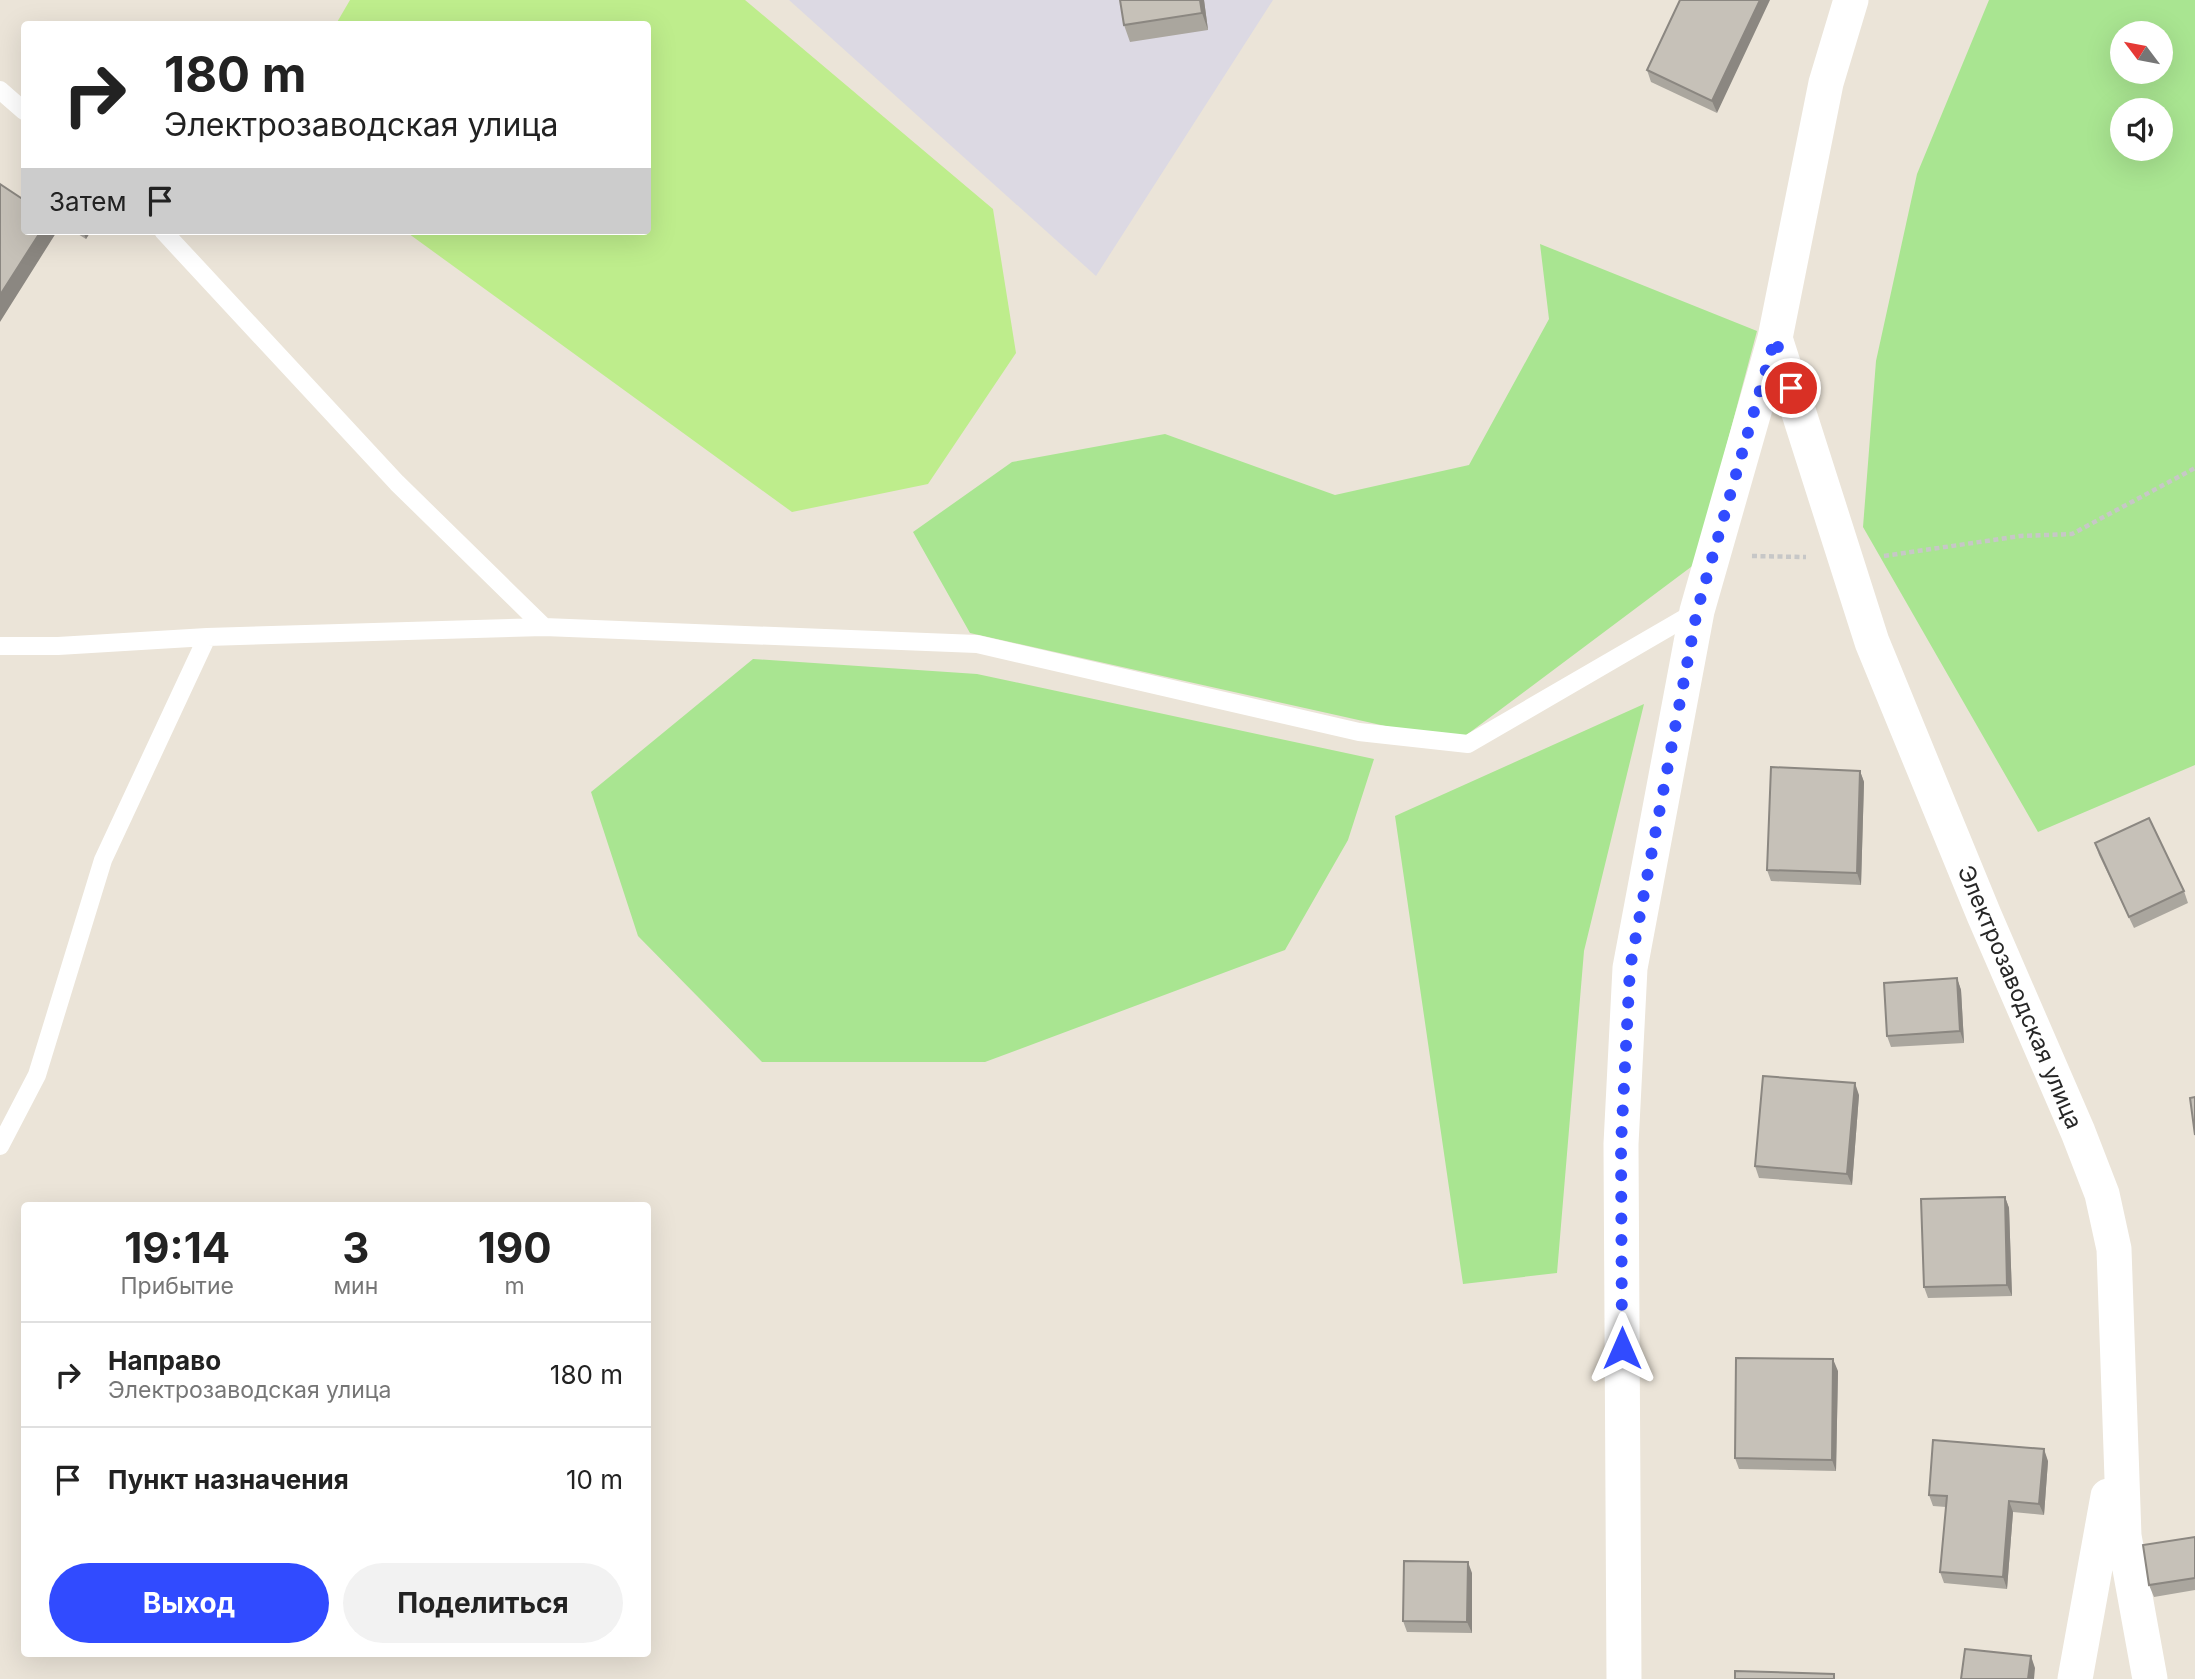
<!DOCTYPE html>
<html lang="ru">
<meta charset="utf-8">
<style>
:root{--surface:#fff;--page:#f2f2f2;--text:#222;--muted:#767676;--line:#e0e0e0;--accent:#314bff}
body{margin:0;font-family:Inter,sans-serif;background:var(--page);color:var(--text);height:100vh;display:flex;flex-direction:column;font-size:26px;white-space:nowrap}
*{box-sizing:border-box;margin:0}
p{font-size:23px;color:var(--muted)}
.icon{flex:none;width:38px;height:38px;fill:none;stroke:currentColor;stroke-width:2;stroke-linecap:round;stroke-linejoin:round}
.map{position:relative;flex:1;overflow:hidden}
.panel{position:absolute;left:21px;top:1202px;width:630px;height:455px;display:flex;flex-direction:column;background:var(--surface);border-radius:7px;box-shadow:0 7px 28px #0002}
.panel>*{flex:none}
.banner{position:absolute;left:21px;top:21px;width:630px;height:214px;border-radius:7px;box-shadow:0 7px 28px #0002;background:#fff;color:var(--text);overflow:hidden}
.needle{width:46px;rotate:302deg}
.fabs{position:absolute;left:2110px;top:21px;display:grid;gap:14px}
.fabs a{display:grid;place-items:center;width:63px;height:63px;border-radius:50%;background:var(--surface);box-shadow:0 7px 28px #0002;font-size:35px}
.pin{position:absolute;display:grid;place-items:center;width:60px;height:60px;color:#fff;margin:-30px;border:4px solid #fff;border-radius:50%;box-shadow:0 2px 7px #0007}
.me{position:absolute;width:77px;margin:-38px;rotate:0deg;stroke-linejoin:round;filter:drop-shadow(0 0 5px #0008)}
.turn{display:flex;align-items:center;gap:24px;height:147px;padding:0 28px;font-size:32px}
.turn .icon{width:91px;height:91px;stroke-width:2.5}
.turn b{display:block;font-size:49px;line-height:60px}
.then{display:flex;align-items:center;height:66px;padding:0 28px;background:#0003;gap:14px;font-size:26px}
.eta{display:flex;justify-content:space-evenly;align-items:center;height:119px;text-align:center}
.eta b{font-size:42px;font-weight:700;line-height:49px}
.primary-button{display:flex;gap:14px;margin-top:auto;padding:14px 28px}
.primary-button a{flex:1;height:80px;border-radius:42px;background:var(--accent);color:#fff;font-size:28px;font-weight:700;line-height:80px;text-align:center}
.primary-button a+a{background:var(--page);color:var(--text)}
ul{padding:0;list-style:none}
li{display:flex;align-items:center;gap:21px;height:105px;padding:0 28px;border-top:2px solid var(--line)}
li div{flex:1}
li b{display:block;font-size:26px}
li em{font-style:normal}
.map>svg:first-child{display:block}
.industrial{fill:#dcd9e3}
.green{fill:#a9e591;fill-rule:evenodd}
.pitch{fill:#beed8c}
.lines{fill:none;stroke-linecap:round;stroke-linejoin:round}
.path{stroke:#c7c7c7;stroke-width:4.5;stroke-dasharray:5 3.5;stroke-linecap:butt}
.service{stroke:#fff;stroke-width:18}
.minor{stroke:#fff;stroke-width:35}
.wall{fill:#aaa69e}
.shaded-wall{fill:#8b8781}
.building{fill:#c6c1b8;stroke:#8b8781;stroke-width:2}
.route{stroke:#314bff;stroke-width:12;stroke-dasharray:0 21.6}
.labels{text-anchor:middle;stroke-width:5;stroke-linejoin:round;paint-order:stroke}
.street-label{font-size:23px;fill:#272727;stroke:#fff}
</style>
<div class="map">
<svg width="2195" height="1679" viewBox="0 0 2195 1679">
<rect width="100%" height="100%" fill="#ebe4d8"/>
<!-- industrial -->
<path class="industrial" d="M789 0H1273L1096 276Z"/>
<!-- green -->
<path class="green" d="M1989 0H2195V765L2038 832 1863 527 1876 361 1917 174ZM2161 33V72H2123V33ZM2123 110H2161V149H2123Z
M1540 244 1757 331 1695 564 1457 742 970 633 913 532 1012 462 1165 434 1335 495 1469 465 1549 319Z
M753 659 977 674 1374 759 1348 840 1285 950 985 1062H762L638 936 591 792Z
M1644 704 1584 951 1557 1273 1463 1284 1395 816Z"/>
<!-- pitch -->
<path class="pitch" d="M350 0H745L993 209 1016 353 928 484 792 512 405 231H648V24H336Z"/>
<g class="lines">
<!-- path -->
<path class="path" d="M1752 556 1806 557
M1884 556 2020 536 2072 534 2195 468"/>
<!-- service -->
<path class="service" d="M0 90 24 111
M163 231 397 483 544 627
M0 646H58L207 637 544 627 977 644 1359 732 1468 744 1697 611
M0 1146 37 1075 103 860 207 637"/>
<!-- minor -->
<path class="minor" d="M1775 338 1872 642 1984 915 2078 1132 2102 1194 2114 1249 2124 1536 2150 1679
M1624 1679 1621 1144 1630 968 1697 611 1775 338 1826 83 1851 0
M2075 1679 2108 1496"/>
</g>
<!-- wall -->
<path class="wall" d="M1204 0 1208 30 1130 42 1124 25Z
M1680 0 1717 113 1651 82 1647 70Z
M73 231H91L86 239Z
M1860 771 1864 782 1861 885 1771 881 1767 870Z
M2095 843 2184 891 2188 903 2134 928 2099 855Z
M1957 978 1961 990 1964 1043 1891 1047 1887 1036Z
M1859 1095 1852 1185 1759 1178 1755 1166Z
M2005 1197 2009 1208 2012 1296 1928 1298 1924 1287Z
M1838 1371 1836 1471 1739 1469 1735 1458Z
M2048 1461 2044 1515 2013 1512 2007 1589 1944 1583 1940 1572 1946 1507 1933 1506 1929 1495Z
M2195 1537V1590L2154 1597 2149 1585Z
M1472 1573V1633L1407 1632 1403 1621Z"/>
<!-- shaded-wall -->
<path class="shaded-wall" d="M1200 0H1204L1208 30 1202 13Z
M1760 0H1770L1717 113 1712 101Z
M41 231H56V233L0 322V295Z
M83 231H91L86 239Z
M1860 771 1864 782 1861 885 1857 873Z
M1957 978 1961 990 1964 1043 1960 1031Z
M1855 1083 1859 1095 1852 1185 1847 1174Z
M2005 1197 2009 1208 2012 1296 2007 1285Z
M1833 1359 1838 1371 1836 1471 1832 1460Z
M2044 1449 2048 1461 2044 1515 2039 1504Z
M2009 1501 2013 1512 2007 1589 2003 1577Z
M1468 1562 1472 1573V1633L1467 1622Z
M2031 1656 2035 1668 2034 1679H2028Z"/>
<!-- building -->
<path class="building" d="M1120 0H1200L1202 13 1124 25Z
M1680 0H1760L1712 101 1647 70Z
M0 184 24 200V231H41L0 295Z
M1771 767 1860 771 1857 873 1767 870Z
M2149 818 2184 891 2129 917 2095 843Z
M1957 978 1960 1031 1887 1036 1884 983Z
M1763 1076 1855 1083 1847 1174 1755 1166Z
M2195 1097V1135L2190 1098Z
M2005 1197 2007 1285 1924 1287 1921 1199Z
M1736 1358 1833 1359 1832 1460 1735 1458Z
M1933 1440 2044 1449 2039 1504 2009 1501 2003 1577 1940 1572 1947 1496 1929 1495Z
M2195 1537V1578L2149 1585 2143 1545Z
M1404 1561 1468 1562 1467 1622 1403 1621Z
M1965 1649 2031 1656 2028 1679H1961Z
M1735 1671 1834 1674V1679H1735Z"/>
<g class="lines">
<!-- route -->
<path class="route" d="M1622 1348 1621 1144 1630 968 1697 611 1775 338 1791 388"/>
</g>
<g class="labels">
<!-- street labels -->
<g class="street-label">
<text transform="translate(2020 997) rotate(67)" y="8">Электрозаводская улица</text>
</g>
</g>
</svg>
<div class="fabs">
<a><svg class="needle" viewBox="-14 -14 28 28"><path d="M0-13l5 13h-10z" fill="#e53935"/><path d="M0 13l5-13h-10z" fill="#767676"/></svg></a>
<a><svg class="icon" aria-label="sound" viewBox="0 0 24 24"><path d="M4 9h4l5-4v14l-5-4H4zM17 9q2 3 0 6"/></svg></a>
</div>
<div class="pin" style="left:1791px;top:388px;background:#d93025"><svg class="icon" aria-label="arrive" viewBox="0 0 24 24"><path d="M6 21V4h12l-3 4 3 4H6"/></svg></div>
<svg class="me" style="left:1622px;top:1348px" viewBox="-20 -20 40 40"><path d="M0-17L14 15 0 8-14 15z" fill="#314bff" stroke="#fff" stroke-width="4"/></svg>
<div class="banner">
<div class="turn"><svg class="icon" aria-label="right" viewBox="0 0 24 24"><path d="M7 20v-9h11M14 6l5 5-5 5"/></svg><div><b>180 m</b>Электрозаводская улица</div></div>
<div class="then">Затем<svg class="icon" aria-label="arrive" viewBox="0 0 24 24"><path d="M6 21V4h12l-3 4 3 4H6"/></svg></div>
</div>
<section class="panel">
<div class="eta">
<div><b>19:14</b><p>Прибытие</p></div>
<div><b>3</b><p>мин</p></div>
<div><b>190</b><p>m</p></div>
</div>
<ul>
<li><svg class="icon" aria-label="right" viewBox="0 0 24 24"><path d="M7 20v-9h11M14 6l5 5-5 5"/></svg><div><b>Направо</b><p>Электрозаводская улица</p></div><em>180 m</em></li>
<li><svg class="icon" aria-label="arrive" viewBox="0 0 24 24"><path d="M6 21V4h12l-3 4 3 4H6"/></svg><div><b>Пункт назначения</b></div><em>10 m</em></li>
</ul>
<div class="primary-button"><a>Выход</a><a>Поделиться</a></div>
</section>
</div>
